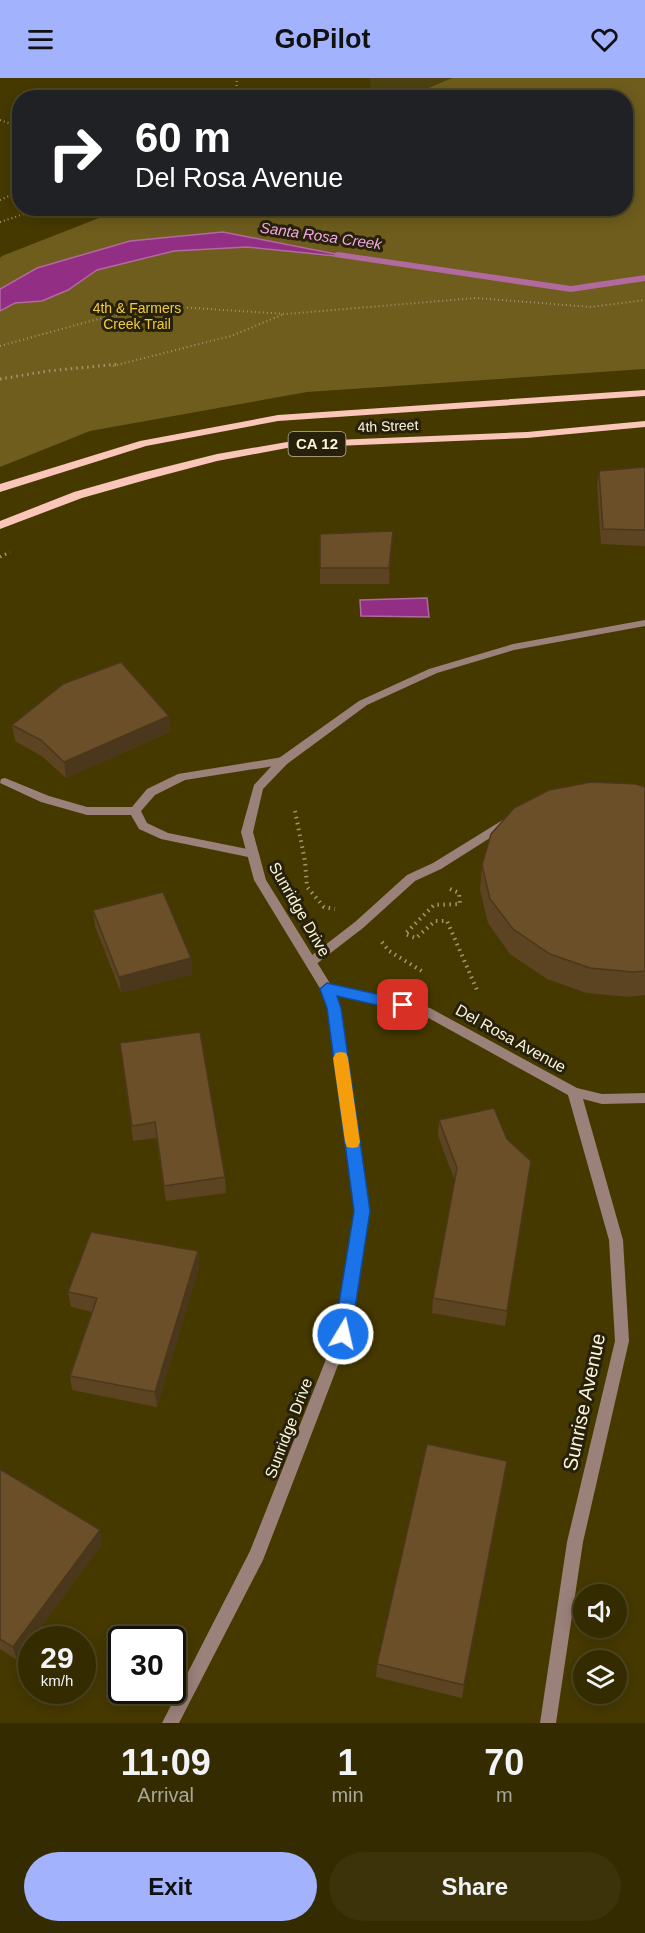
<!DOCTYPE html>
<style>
:root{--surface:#342b00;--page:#3c330a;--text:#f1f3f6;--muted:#a9a799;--line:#4e4722;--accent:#a2b2fd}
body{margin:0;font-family:Arial,sans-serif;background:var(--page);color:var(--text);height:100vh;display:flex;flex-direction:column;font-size:22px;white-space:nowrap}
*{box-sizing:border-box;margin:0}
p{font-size:20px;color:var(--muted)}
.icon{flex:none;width:33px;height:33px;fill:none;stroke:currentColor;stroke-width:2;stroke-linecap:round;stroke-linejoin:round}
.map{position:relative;height:1645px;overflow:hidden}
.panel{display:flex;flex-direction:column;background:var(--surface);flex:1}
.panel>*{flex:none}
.hud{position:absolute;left:12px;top:12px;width:621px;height:126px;border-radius:24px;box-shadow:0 3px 15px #0003,0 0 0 2px var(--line);background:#202124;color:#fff;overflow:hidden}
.tools{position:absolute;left:573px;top:1506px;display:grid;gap:12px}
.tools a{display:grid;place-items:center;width:54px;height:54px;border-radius:50%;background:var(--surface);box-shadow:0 3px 15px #0003,0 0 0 2px var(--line);font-size:30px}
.speed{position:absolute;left:18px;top:1548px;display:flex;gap:12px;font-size:30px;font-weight:700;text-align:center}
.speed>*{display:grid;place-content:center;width:78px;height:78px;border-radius:50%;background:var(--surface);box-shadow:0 3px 15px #0003,0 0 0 2px var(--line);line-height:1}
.speed small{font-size:15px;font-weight:400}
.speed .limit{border:3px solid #111;border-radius:9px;background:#fff;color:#111}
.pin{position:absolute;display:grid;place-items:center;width:51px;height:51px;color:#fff;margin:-26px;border-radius:12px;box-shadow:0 3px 9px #0006}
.me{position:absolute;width:66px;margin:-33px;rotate:9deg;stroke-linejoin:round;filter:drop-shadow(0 0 4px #0008)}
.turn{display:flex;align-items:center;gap:21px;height:126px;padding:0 24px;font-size:27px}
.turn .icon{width:78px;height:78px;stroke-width:2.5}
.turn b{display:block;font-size:42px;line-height:51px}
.eta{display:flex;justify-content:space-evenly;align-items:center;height:102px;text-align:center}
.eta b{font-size:36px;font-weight:800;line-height:42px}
.primary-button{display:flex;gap:12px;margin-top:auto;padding:12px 24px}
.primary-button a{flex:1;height:69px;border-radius:36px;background:var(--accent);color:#111;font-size:24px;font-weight:800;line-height:69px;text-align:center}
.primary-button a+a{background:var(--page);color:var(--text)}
header{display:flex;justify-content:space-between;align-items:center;height:78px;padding:0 24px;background:var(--accent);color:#111;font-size:27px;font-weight:800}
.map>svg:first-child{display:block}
.built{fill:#4d4112}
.green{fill:#6e5d1d}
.water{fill:#922e84;stroke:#b26a9e;stroke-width:1.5}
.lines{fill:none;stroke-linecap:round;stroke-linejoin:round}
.stream{fill:#b26a9e;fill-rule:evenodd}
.path-far2{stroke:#a1976d;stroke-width:2;stroke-dasharray:1 3;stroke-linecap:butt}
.path-far1{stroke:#a1976d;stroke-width:3;stroke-dasharray:1.5 4;stroke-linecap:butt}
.path{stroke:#a1976d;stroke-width:4;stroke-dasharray:1.5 4.5;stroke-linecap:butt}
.service{fill:#9a817a;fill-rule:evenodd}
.minor{fill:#9a817a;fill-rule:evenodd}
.primary{fill:#f9c6b9;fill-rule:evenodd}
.wall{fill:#5c4422}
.shaded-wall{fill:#4b371c}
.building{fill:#6b4f28;stroke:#4b371c;stroke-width:1.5}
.route{fill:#1a73e8;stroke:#114b97;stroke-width:1.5}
.slow{fill:#f59e0b}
.labels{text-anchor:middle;stroke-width:6;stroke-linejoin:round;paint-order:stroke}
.far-park-label{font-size:14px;fill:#f2cd3f;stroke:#27210c}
.far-street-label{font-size:14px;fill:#fdf5da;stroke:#27210c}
.far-water-label{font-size:15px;font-style:italic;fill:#f4a8e5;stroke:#27210c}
.shield{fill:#27210c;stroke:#bdb59c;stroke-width:1.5}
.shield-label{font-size:15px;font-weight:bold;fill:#fdf5da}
.street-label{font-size:16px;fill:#fdf5da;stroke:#27210c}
.near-street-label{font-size:20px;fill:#fdf5da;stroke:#27210c}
</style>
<header><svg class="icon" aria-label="menu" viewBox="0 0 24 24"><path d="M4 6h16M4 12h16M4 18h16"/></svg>GoPilot<svg class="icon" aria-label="heart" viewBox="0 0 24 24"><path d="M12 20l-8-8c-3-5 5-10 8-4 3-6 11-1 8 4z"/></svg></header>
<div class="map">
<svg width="645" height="1645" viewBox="0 0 645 1645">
<rect width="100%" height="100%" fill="#463900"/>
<!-- built -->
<path class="built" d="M370 0H645L626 20 371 19Z"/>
<!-- green -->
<path class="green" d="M452 0H645V291L307 314 90 353 0 389V180L2 178 122 131 626 130V20L408 19Z"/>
<!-- water -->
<path class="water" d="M223 154 356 180 247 169 174 173 97 192 68 212 42 223 15 225 0 233V211L37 190 130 163Z
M427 520 429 539 361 538 360 522Z"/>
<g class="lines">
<!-- stream -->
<path class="stream" d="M338 174 571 208 645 197V203L571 214 335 179V175Z"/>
<!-- path-far2 -->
<path class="path-far2" d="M236 20 237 0
M0 42 20 49
M0 122 20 113
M0 144 24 136V130
M0 268 98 241 163 228 286 236 476 220 591 229 645 222
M113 288 231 258 284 236"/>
<!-- path-far1 -->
<path class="path-far1" d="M0 301 48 293 119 286
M0 479 10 474"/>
<!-- path -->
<path class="path" d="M295 733 305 783 307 809 324 829 335 831
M450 811 459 815 460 826 434 827 405 856 416 860 435 843H447L477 912
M382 864 389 873 425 895"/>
<!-- service -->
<path class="service" d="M283 679 287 680 289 683 287 686 185 702 155 717 141 733 147 745 168 755 257 773 259 776 257 779 253 780 161 761 139 751 131 737H87L41 724 0 705 1 701 5 700 49 718 87 729H132L147 711 178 696Z
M511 737 517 741 515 744 441 791 415 803 363 850 315 887H307L305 884 307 881 355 844 407 797 433 785Z"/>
<!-- minor -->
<path class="minor" d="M645 542V548L514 572 437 595 367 627 287 686 263 711 253 754 266 802 331 907 430 930 577 1010 602 1016 645 1015V1025L602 1026 583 1021 623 1162 629 1263 583 1464 556 1645H540L567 1464 615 1263 609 1162 568 1017 423 937 336 918 340 930 369 1133 350 1256 263 1482 179 1645H162L250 1473 336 1256 355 1133 328 930 321 912 254 802 241 754 254 707 279 680 359 623 429 591 513 566Z"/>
<!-- primary -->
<path class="primary" d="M645 312V318L278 343 146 368 0 414V406L140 363 278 337Z
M645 343V349L527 360 287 370 217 383 149 401 82 420 0 451V443L74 414 141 395 217 376 287 364 527 354Z"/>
</g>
<!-- wall -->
<path class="wall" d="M645 389V468L601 466 597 408 599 393Z
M393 453 389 506H320V456Z
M169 638 170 654 66 700 43 679 15 663 12 647Z
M645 709V917L629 919 587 915 547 901 510 876 488 845 480 812 482 787Z
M93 832 193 896 121 915 95 848Z
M120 965 225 1099 226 1115 166 1123 156 1060 133 1063Z
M439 1042 531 1083 505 1248 432 1235 433 1220 455 1103 438 1058Z
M198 1173 199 1189 157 1329 72 1312 70 1298 92 1234 71 1229 68 1214Z
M0 1391 100 1452 102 1466 17 1582 0 1571Z
M505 1398 462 1620 376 1599 377 1586Z"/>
<!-- shaded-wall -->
<path class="shaded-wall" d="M393 453 392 468 389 506V490Z
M169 638 170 654 66 700 64 684Z
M191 880 193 896 121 915 119 899Z
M198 1173 199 1189 157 1329 155 1314Z
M507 1383 505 1398 462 1620 464 1607Z
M100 1452 102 1466 17 1582 13 1569Z"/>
<!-- building -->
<path class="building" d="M645 389V452L603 451 599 393Z
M393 453 389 490H320V456Z
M121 584 169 638 64 684 41 662 12 647 63 606Z
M591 704 636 706 645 709V893L633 894 590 890 550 876 513 851 490 821 482 787 491 756 514 730 549 712Z
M163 814 191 880 119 899 93 832Z
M200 954 225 1099 164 1108 155 1044 132 1048 120 965Z
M494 1030 507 1061 531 1083 507 1233 433 1220 457 1090 439 1042Z
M91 1154 198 1173 155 1314 70 1298 97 1220 68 1214Z
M427 1366 507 1383 464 1607 377 1586Z
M0 1391 100 1452 13 1569 0 1561Z"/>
<!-- route -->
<path class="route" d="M327 905 403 922 411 927 403 933 337 918 341 930 370 1133 351 1256 349 1261 343 1263 337 1261 334 1256 354 1133 327 930 320 911Z"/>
<!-- slow -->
<path class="slow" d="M341 974 346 975 348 980 360 1064 358 1069 353 1070 347 1069 345 1064 333 980 336 975Z"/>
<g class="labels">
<!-- far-park labels -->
<g class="far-park-label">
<text x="137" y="235">4th &amp; Farmers<tspan x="137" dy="16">Creek Trail</tspan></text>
</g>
<!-- far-street labels -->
<g class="far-street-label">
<text transform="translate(388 348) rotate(-2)" y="5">4th Street</text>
</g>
<!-- far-water labels -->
<g class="far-water-label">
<text transform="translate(321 158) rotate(8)" y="5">Santa Rosa Creek</text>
</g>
<!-- shield labels -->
<rect class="shield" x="288.5" y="354" width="57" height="24" rx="4.5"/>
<g class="shield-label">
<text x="317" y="371">CA 12</text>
</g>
<!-- street labels -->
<g class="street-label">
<text transform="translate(300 831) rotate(60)" y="6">Sunridge Drive</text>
<text transform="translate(511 960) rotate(29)" y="6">Del Rosa Avenue</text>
<text transform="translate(288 1350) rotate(-69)" y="6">Sunridge Drive</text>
</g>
<!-- near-street labels -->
<g class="near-street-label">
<text transform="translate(584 1324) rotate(-78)" y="7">Sunrise Avenue</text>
</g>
</g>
</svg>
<div class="tools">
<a><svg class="icon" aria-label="sound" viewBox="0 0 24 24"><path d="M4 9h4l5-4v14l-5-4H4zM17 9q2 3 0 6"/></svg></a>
<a><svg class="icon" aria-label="layers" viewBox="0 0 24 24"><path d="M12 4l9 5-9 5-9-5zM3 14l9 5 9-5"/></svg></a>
</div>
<div class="speed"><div>29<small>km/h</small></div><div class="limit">30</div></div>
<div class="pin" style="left:403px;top:927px;background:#d93025"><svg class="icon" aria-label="arrive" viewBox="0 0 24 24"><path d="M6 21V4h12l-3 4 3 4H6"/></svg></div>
<svg class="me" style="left:343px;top:1256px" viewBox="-20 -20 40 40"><circle r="17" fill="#1a73e8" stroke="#fff" stroke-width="3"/><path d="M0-11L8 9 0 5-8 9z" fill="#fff"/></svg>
<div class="hud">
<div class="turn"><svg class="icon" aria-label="right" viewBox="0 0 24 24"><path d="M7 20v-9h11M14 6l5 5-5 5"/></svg><div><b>60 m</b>Del Rosa Avenue</div></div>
</div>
</div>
<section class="panel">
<div class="eta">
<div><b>11:09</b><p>Arrival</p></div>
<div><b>1</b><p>min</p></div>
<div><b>70</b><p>m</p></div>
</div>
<div class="primary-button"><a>Exit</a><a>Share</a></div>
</section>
